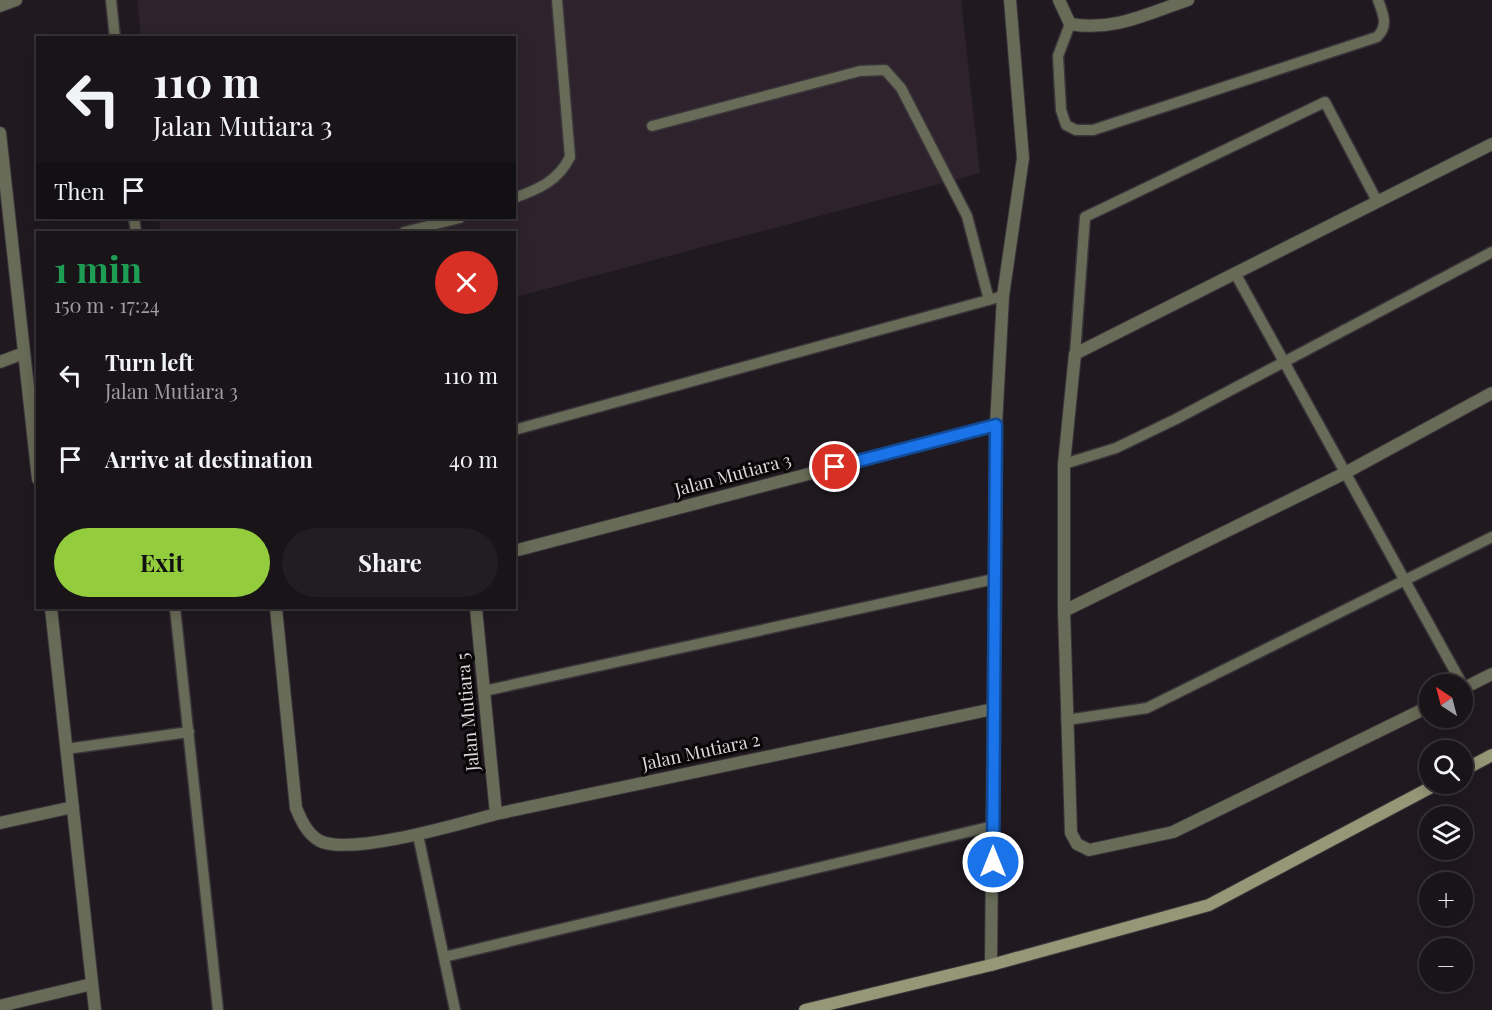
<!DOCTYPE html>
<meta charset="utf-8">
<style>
:root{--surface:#181418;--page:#211d21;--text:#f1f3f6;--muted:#9f9ea2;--line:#363337;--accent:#93cc3d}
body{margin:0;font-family:"Playfair Display",serif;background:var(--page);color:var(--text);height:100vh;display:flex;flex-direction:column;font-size:22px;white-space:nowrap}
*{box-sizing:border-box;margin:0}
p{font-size:20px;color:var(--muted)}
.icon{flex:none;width:33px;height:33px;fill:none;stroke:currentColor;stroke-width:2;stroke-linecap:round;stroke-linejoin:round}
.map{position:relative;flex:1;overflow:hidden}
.panel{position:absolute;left:36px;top:231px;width:480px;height:378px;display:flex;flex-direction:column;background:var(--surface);border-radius:0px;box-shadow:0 3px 15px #0003,0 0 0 2px var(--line)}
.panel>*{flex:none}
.hud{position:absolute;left:36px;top:36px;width:480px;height:183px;border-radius:0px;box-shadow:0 3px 15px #0003,0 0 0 2px var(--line);background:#181418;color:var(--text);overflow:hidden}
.needle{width:39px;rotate:324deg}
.fabs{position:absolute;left:1419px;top:674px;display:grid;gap:12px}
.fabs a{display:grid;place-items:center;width:54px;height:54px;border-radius:50%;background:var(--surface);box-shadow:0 3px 15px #0003,0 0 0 2px var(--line);font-size:30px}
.pin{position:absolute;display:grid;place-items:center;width:51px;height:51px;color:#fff;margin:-26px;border:3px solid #fff;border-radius:50%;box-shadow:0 2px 6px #0007}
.me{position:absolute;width:66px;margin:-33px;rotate:0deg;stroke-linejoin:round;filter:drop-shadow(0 0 4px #0008)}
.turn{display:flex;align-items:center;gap:21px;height:126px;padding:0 18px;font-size:27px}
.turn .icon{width:78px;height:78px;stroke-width:2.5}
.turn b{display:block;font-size:42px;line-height:51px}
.then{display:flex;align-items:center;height:57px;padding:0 18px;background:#0003;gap:12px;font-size:22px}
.round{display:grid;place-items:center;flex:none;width:63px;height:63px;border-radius:32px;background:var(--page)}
.overview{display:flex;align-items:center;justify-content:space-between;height:102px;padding:0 18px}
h1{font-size:36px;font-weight:700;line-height:45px;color:#1e9e55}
.primary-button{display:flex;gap:12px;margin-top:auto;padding:12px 18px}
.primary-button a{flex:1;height:69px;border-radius:36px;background:var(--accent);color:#111;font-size:24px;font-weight:700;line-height:69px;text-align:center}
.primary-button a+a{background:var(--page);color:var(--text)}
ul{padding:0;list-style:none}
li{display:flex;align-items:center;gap:18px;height:84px;padding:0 18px}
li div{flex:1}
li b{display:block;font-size:22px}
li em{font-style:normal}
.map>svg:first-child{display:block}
.built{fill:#2e232d}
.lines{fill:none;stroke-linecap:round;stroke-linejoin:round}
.lane-casing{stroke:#3a353a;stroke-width:13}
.street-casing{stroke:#3a353a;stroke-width:14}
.secondary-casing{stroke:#3a353a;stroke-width:14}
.lane{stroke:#686b57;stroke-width:10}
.street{stroke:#686b57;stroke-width:12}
.secondary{stroke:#949877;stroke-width:12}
.route-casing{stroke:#114b97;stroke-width:15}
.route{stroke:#1a73e8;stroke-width:10}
.labels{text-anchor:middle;stroke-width:6;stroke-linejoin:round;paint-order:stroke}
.street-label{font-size:18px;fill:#dcd8dc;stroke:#090608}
</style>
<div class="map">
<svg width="1492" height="1010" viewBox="0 0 1492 1010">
<rect width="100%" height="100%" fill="#201a20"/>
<!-- built -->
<path class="built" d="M137 0H961L980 173 515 297 514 232H160L159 218H514V38L141 37Z"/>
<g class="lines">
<defs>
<path id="lane" d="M111 0 115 38
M1070 24 1058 56 1061 110 1066 125 1076 130H1093L1377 37C1389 25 1383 14 1378 0
M652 126 860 71 885 70 901 88 967 216 989 300
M514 198C539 189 558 181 570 157L557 0
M134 218 136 232
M404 232 460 218
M1235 273 1462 684
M1075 354 1085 217 1325 102 1377 201
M514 430 1003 296
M1064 464 1116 448 1176 419 1492 252
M175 608 218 1010
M484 691 994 579
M1067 720 1147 708 1492 537
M66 749 189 732
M418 835 455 1010
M444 957 993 826"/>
<path id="street" d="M1059 0 1070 24C1113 32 1148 13 1188 0
M0 6 16 0
M0 133 38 479
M0 362 24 353
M514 551 996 425
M51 608 95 1010
M276 608 296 808C301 820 307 834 320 841 351 856 459 824 496 814L993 709
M476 608 496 814
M1064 611 1345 473 1492 393
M1462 689 1492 674
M1430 706 1173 832 1089 850 1077 844 1071 833 1064 611V464L1075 354 1492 144
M0 823 73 807
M991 965 996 425 1003 296 1023 158 1010 0
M0 1006 92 984"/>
<path id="secondary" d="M1462 771 1492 755
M805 1010 991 965 1209 905 1439 783"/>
</defs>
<!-- lane casing -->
<use href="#lane" class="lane-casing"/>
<!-- street casing -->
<use href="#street" class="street-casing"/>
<!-- secondary casing -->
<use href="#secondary" class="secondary-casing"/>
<!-- lane -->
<use href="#lane" class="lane"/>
<!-- street -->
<use href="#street" class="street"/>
<!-- secondary -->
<use href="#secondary" class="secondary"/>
</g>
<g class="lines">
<defs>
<path id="route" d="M835 467 996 425 993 862"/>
</defs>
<!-- route casing -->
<use href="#route" class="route-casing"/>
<!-- route -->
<use href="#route" class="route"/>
</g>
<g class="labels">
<!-- street labels -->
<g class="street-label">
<text transform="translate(733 475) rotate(-15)" y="6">Jalan Mutiara 3</text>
<text transform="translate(468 712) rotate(-95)" y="6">Jalan Mutiara 5</text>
<text transform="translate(701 752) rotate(-12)" y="6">Jalan Mutiara 2</text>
</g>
</g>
</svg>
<div class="fabs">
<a><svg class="needle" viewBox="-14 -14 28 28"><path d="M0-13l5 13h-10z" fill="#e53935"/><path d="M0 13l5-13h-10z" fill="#9f9ea2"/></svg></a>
<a><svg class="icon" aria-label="search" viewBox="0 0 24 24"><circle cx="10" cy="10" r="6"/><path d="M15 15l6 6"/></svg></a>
<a><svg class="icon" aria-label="layers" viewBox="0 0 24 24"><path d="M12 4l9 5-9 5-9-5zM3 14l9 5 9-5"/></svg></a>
<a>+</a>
<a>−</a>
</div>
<div class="pin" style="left:835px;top:467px;background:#d93025"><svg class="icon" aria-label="arrive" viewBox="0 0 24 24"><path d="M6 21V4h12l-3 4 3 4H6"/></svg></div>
<svg class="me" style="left:993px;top:862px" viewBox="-20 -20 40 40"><circle r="17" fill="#1a73e8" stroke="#fff" stroke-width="3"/><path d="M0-11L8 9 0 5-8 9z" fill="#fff"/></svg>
<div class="hud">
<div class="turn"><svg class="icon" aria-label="left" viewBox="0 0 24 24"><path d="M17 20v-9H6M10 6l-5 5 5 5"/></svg><div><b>110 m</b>Jalan Mutiara 3</div></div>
<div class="then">Then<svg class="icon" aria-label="arrive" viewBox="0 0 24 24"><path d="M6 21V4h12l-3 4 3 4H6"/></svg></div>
</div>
<section class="panel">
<div class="overview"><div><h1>1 min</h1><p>150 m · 17:24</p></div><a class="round" style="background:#d93025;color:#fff"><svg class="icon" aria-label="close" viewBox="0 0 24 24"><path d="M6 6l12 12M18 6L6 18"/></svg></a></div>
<ul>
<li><svg class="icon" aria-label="left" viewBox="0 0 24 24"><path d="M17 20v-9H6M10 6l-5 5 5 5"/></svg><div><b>Turn left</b><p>Jalan Mutiara 3</p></div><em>110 m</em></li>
<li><svg class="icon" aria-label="arrive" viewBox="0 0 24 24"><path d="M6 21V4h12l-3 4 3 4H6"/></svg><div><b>Arrive at destination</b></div><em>40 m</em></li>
</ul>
<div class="primary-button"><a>Exit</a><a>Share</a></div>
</section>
</div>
